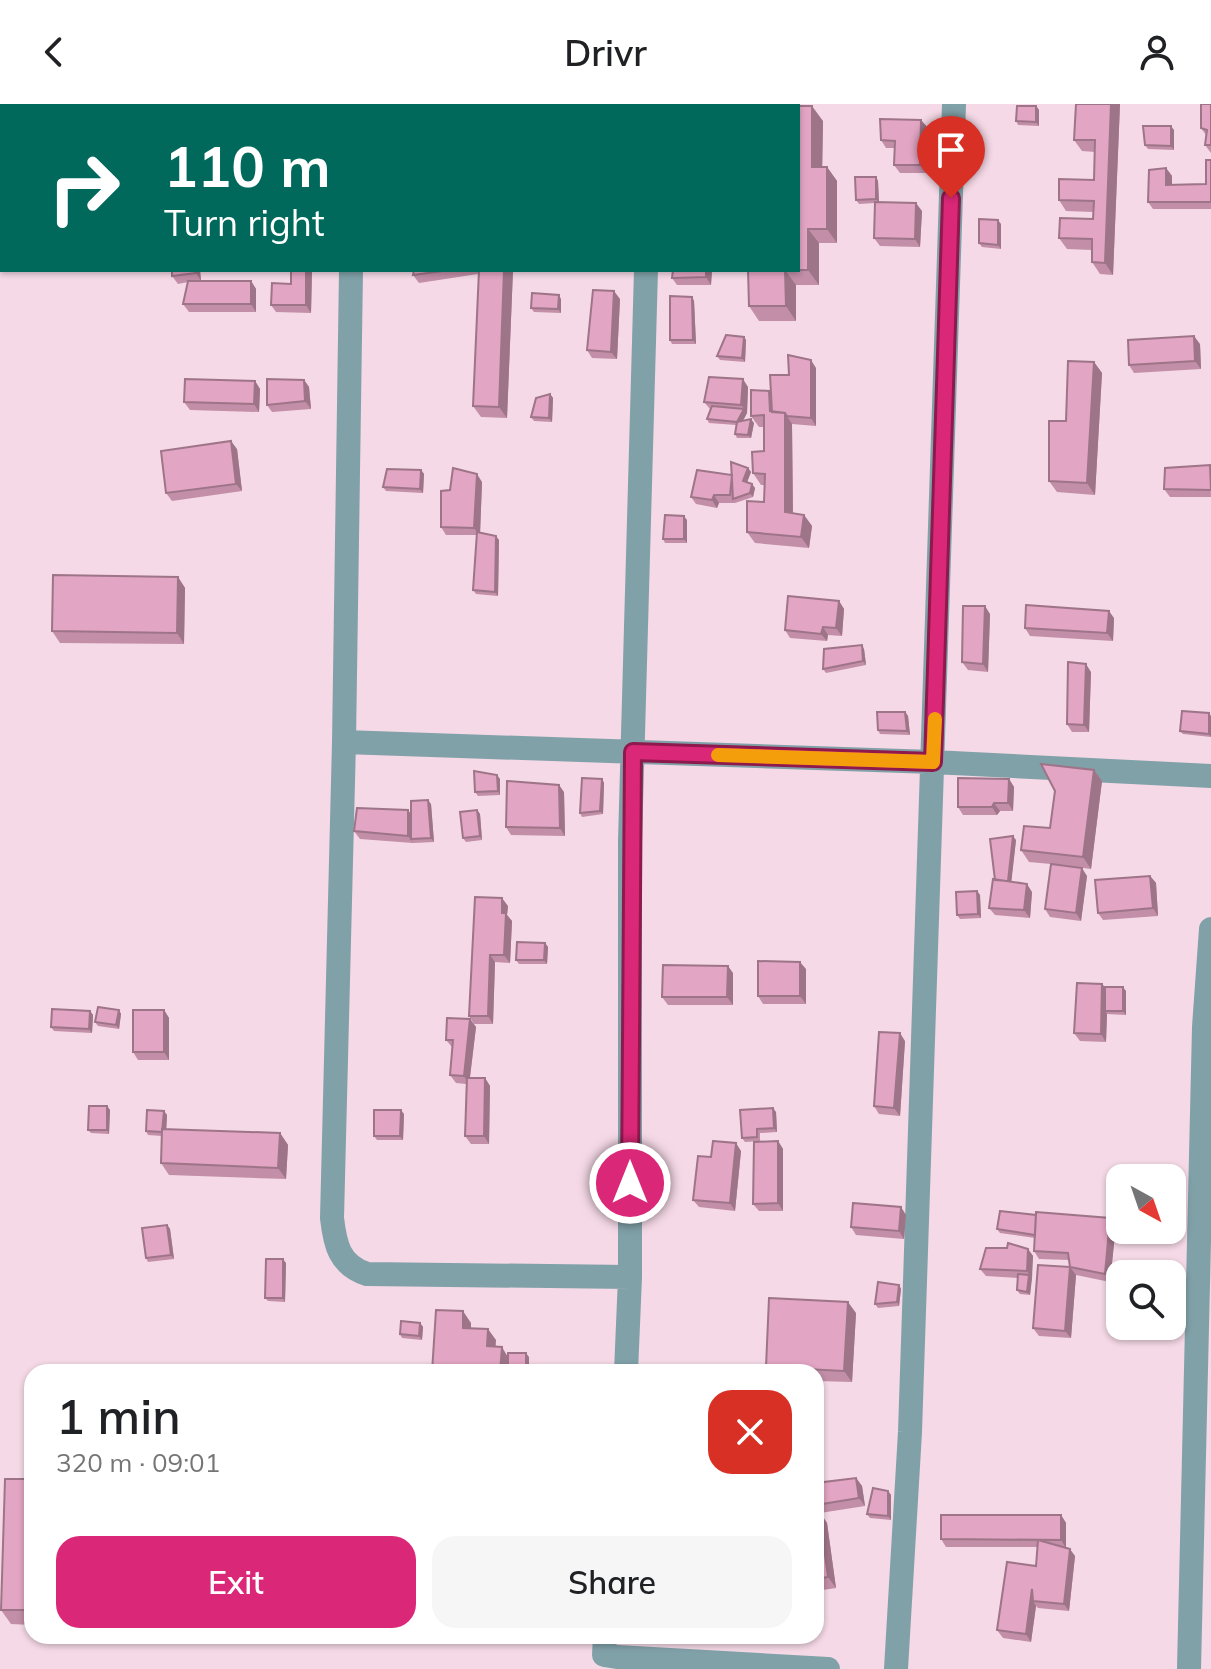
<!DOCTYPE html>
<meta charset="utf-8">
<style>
:root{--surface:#fff;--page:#f6f6f6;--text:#202124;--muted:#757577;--accent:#db2777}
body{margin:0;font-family:Mulish,sans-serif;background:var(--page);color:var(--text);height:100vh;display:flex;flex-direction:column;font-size:30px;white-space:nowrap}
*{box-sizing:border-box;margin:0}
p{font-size:26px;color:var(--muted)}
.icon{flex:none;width:44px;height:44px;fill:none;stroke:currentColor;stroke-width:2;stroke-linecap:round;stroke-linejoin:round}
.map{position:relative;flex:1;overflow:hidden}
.panel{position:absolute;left:24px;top:1260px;width:800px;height:280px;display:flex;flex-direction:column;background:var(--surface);border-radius:24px;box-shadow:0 2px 6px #0004}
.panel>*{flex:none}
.guide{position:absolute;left:0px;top:0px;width:800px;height:168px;box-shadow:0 2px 6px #0004;background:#00695c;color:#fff;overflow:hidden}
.needle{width:52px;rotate:140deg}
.buttons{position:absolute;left:1106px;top:1060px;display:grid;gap:16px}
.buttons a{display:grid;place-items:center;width:80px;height:80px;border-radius:16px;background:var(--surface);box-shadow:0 2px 6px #0004;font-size:40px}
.pin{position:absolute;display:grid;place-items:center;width:68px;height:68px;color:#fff;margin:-82px -34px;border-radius:50% 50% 50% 0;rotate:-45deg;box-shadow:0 0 8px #0007}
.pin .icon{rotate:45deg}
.me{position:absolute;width:88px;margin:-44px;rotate:0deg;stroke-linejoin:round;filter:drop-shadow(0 0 6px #0008)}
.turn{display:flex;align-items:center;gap:28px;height:168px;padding:0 32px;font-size:36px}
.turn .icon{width:104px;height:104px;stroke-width:2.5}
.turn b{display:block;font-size:56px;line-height:68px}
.round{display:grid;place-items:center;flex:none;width:84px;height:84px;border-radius:24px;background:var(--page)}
.summary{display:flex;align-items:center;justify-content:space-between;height:136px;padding:0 32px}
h1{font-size:48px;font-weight:600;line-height:60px}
.primary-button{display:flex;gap:16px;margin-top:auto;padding:16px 32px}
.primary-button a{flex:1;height:92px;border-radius:24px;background:var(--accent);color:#fff;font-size:32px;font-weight:600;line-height:92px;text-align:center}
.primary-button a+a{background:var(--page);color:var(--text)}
header{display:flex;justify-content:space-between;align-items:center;height:104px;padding:0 32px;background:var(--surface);font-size:36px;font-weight:600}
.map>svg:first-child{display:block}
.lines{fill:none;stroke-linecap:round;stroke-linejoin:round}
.street{stroke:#81a1a8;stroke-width:24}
.wall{fill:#c28ea8}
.shaded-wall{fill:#9e7488}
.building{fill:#e2a5c3;stroke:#9e7488;stroke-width:2}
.route-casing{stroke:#8e194d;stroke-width:20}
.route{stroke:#db2777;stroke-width:14}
.slow{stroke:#f59e0b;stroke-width:14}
</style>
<header><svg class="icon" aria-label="back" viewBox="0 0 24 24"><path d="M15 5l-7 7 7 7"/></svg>Drivr<svg class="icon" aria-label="person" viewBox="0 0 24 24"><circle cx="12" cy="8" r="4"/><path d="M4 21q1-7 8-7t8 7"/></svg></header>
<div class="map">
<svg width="1211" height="1565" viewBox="0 0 1211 1565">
<rect width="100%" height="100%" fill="#f5d9e6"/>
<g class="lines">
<!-- street -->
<path class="street" d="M354 2V0
M651 2V0
M351 166 344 638 332 1114C335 1140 339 1161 367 1170L630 1173
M344 638 933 658 1211 672
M626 1268 630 1173V737L646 166
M605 1532 604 1551 617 1553 828 1565
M896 1565 910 1328 954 0
M1189 1565 1204 923 1211 825"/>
</g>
<!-- wall -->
<path class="wall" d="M1076 0H1120L1113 171 1100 170 1092 158V146L1067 145 1059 134 1093 115V108L1066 107 1059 96 1094 76 1095 48 1082 47 1074 36Z
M1211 0V49L1205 41 1206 31 1201 24Z
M1036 2 1039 6V22L1018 21 1016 17Z
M921 16 927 23 926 69H900L894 61 895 44H886L881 36Z
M823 17 822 63H827L837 77V139H819V181H796V217H759L749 202Z
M1174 26V46L1148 45 1145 41Z
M1211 56V105H1153L1148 98 1166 64 1172 72V81L1206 80Z
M876 73 878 77 879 98 922 107 920 143 880 142 874 134 875 99 859 100 856 96Z
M1001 120V145L982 143 979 139Z
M172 166H200L201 177H251L256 185V208H189L183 200 188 178 178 180 172 172Z
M291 166H312L311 209 276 208 271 201 291 180Z
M414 166H478V170L419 179 413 171Z
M479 166H513L507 314 481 313 473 302Z
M673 166H712L711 181H677L672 174Z
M692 193 694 197 696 240H672L670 236Z
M561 195V209L534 208 531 204Z
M620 195 617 255 592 254 587 246Z
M744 233 746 236 745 258 720 256 717 252Z
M1200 240 1201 265 1134 269 1129 261Z
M1094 258 1102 269 1095 391 1057 388 1049 377 1066 317Z
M816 264V322L792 320 793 409 804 411 812 422 809 444 755 439 747 428 764 398 765 381H761L753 369 764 347V323H759L751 312 789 271Z
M304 276 309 283 311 305 272 308 267 301Z
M255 277 260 285 259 308 190 306 184 298Z
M748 283 747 309 743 317 754 319 751 334H737L735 330 736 321 709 319 707 315 710 305 704 298Z
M550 290 553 294 552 318 534 317 531 313Z
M237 345 242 387 172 397 166 389Z
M1210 361 1211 393H1170L1164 385Z
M748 364 751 368 747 378 755 384 753 393 735 399H719L717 404 696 400 691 393 732 371Z
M421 366 424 370 423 389 386 387 383 383Z
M482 378 480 428 499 436 498 492 476 490 473 486 477 431H446L441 423 450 386Z
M687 416V439H665L663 435Z
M178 473 185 484 184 540 60 539 52 527Z
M839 497 844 505 842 532 828 531 827 537 790 534 785 526Z
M990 510 988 568 968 566 962 558Z
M1114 514 1113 537 1030 532 1025 524Z
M864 545 866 561 826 569 823 565Z
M1091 568 1089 628H1072L1067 620Z
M905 608 908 612 910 631 880 630 878 626Z
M1211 612V633L1183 630 1180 627Z
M1094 666 1102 677 1091 765 1060 761 1087 772 1081 817 1050 813 1045 805 1051 760 1029 758 1021 746 1050 724Z
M500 675V691L478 692 475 688Z
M602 675 604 679 603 710 582 713 580 709Z
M1009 675 1014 683 1013 707H1000L997 711H963L958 703Z
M564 688 565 732 511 731 506 723Z
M431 700 434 738 413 739 360 735 354 727 408 706 411 710Z
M477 706 480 710 482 736 466 738 463 734Z
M1016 736 1011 778 1032 788 1030 814 995 811 989 804 995 776Z
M1150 772 1156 779 1158 812 1103 816 1098 809Z
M977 787 980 791 981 814 960 815 957 811Z
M508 802 507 811 512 817 510 859 495 858 493 920H474L469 912Z
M545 839 548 843 547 860H519L516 856Z
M806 865V900H763L758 892Z
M733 869V901H668L662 893Z
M1102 880 1105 883 1126 887V911L1107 910 1106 938 1080 937 1074 929Z
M119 906 121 910 119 925 98 922 95 918Z
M164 906 169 914V956H138L133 948Z
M90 907 93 911 92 929 54 927 51 923Z
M470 915 476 923 470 974H485L490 982 489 1040H471L465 1032 466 980 456 979 450 971 452 943 446 936Z
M905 937 900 1012 879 1010 874 1002Z
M107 1002 110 1006 109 1030 91 1029 88 1026Z
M164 1007 167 1011 166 1025 280 1029 288 1041 286 1075 169 1071 161 1059 162 1032 148 1031 146 1027Z
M776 1008 777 1028 760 1029V1037L745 1038 742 1034Z
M404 1010 403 1036H377L374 1032Z
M778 1037 783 1045V1107H759L753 1100Z
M741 1047 735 1107 699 1103 693 1096 711 1053Z
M906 1111 904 1135 856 1131 851 1123Z
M167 1121 170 1125 174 1155 148 1158 146 1154Z
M1116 1121 1110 1178 1076 1171 1071 1234 1039 1232 1033 1224 1070 1163V1156L1039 1155 1034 1147 1035 1134 1000 1129 997 1125Z
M1028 1145 1033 1152 1030 1191 1020 1190 1017 1186 1018 1174 986 1172 980 1165Z
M286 1159 285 1198 268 1197 265 1194Z
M899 1181 901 1185 899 1202 878 1204 875 1200Z
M856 1209 852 1278 816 1277V1268H769L766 1263Z
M420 1219 423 1223 422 1236 402 1234 400 1230Z
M856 1374 862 1382 865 1402 820 1409 827 1419 836 1484 816 1487V1379Z
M32 1375V1521L11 1520 1 1506Z
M888 1387 891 1391V1416L870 1414 867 1410Z
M1061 1411 1066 1419V1444L1075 1452 1069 1507 1038 1504 1036 1502 1031 1538 1003 1534 997 1526 1036 1462 1038 1443H946L941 1435Z
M645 1532H716V1538L647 1535Z"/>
<!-- shaded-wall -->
<path class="shaded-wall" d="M1111 0H1120L1113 171 1105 159Z
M812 2 823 17 822 78 812 63Z
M1036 2 1039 6V22L1036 18Z
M921 16 927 23 926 69 920 61Z
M1171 22 1174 26V46L1171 42Z
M827 63 837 77V139L827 125Z
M1166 64 1172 72V88L1166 81Z
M876 73 878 77 879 99 876 95Z
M916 99 922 107 920 143 915 135Z
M998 116 1001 120V145L998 141Z
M808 125 819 139V181L808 166Z
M195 166H200L201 177 196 169Z
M306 166H312L311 209 306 201Z
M504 166H513L507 314 499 303Z
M706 166H712L711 181 706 173Z
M785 166 796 181V217L786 202Z
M251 177 256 185V208L251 200Z
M614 187 620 195 617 255 611 248Z
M559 191 561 195V209L558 205Z
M692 193 694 197 696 240 693 236Z
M1194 232 1200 240 1201 265 1195 257Z
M744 233 746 236 745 258 742 254Z
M811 256 816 264V322L811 314Z
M1094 258 1102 269 1095 391 1087 379Z
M743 275 748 283 747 309 741 301Z
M304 276 309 283 311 305 305 297Z
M255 277 260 285 259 308 254 300Z
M769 287 777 298V311L770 307Z
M550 290 553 294 552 318 549 314Z
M744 305 747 309 740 322 737 318Z
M785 309 792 320 793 420 785 408Z
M751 315 754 319 751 334 748 331Z
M231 337 237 345 242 387 236 380Z
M748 364 751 368 746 381 743 377Z
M421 366 424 370 423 389 420 385Z
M477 370 482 378 480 432 474 424Z
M752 380 755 384 753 393 750 389Z
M714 391 719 399 717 404 712 396Z
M804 411 812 422 809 444 801 433Z
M684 412 687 416V439L684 435Z
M496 432 499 436 498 492 495 488Z
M178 473 185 484 184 540 177 529Z
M839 497 844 505 842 532 836 524Z
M985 502 990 510 988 568 983 560Z
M1109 507 1114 514 1113 537 1107 529Z
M823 523 828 531 827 537 821 530Z
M862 541 864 545 866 561 863 557Z
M1086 560 1091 568 1089 628 1084 621Z
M905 608 908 612 910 631 907 627Z
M1209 609 1211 612V633L1209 630Z
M1094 666 1102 677 1091 765 1083 753Z
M497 671 500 675V691L498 687Z
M602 675 604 679 603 710 600 707Z
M1009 675 1014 683 1013 707 1008 699Z
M559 681 564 688 565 732 560 724Z
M428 696 431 700 434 738 431 734Z
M994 699 1000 707 997 711 992 703Z
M408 706 413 714 411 735 413 739 408 732Z
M477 706 480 710 482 736 480 732Z
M1013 732 1016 736 1011 781 1008 777Z
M1082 764 1087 772 1081 817 1076 809Z
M1150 772 1156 779 1158 812 1153 804Z
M1027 780 1032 788 1030 814 1024 806Z
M977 787 980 791 981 814 978 810Z
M502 794 508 802 507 811 512 817 510 859 504 851 502 809Z
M545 839 548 843 547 860 544 856Z
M490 851 495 858 493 920 488 912Z
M800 858 806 865V900L800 892Z
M728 862 733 869V901L727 893Z
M1102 880 1108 887 1105 907 1107 910 1106 938 1101 930Z
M1123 883 1126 887V911L1123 907Z
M119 906 121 910 119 925 116 921Z
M164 906 169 914V956L164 948Z
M90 907 93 911 92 929 89 925Z
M470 915 476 923 469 980 464 972Z
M900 929 905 937 900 1012 894 1004Z
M485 974 490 982 489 1040 484 1032Z
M107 1002 110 1006 109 1030 107 1026Z
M773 1004 776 1008 777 1028 774 1024Z
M401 1006 404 1010 403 1036 400 1032Z
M164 1007 167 1011 166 1032 163 1028Z
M280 1029 288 1041 286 1075 278 1064Z
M778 1037 783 1045V1107L778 1099Z
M736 1039 741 1047 735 1107 730 1099Z
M901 1103 906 1111 904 1135 899 1127Z
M1110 1114 1116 1121 1110 1178 1105 1170Z
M167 1121 170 1125 174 1155 171 1151Z
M1028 1145 1033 1152 1032 1175 1027 1167Z
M283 1155 286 1159 285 1198 283 1194Z
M1070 1163 1076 1171 1071 1234 1065 1227Z
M1029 1171 1032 1175 1030 1191 1027 1188Z
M899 1181 901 1185 899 1202 897 1198Z
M848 1198 856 1209 852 1278 844 1267Z
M463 1207 471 1219V1235L463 1224Z
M420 1219 423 1223 422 1236 419 1232Z
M488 1225 496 1236 495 1254 487 1242Z
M502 1243 509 1255V1268H500Z
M526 1249 529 1253V1268H526Z
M856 1374 862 1382 865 1402 859 1394Z
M888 1387 891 1391V1416L888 1412Z
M819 1407 827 1419 836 1484 828 1473Z
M1061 1411 1066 1419V1444L1061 1436Z
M1070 1445 1075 1452 1069 1507 1064 1500Z
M1032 1485 1033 1497 1036 1502 1031 1538 1026 1530Z"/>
<!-- building -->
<path class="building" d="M166 0H203V2H166Z
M450 0H509V2H450Z
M672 0H695V2H672Z
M1076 0H1111L1105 159 1092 158V135L1059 134 1060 114 1093 115 1094 97 1059 96V75L1094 76 1095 36H1074Z
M1201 0H1211V41H1205L1207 26 1201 24Z
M798 2H812V63H827V125H808V166H785L786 202H749L748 166H798Z
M1017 2H1036V18L1016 17Z
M880 15 921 16 920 61H894L895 37 881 36Z
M1143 22H1171V42L1145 41Z
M1206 56H1211V98H1148L1149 66 1166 64V81L1206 80Z
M855 73H876V95L856 96Z
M875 98 916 99 915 135 874 134Z
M979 115 998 116V141L979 139Z
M172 166H195L196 169 172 172Z
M291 166H306V201H271L272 179 291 180Z
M414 166H450L413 171Z
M479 166H504L499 303 473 302Z
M673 166H706V173L672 174Z
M188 177H251V200H183Z
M593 186 614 187 611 248 587 246Z
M532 189 559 191 558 205 531 204Z
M670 192 692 193 693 236H670Z
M726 231 744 233 742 254 717 252Z
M1194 232 1195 257 1129 261 1128 236Z
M788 251 811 256V314L787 312 785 309 772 308 770 271H789Z
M1068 257 1094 258 1087 379 1049 377V317H1066Z
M709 273 743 275 741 301 704 298Z
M185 275 255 277 254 300 184 298Z
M267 275 304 276 305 297 267 301Z
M751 286 769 287 770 307 785 309V408L804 411 801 433 747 428V397L764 398 765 370 753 369 752 348 764 347V311L751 312Z
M550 290 549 314 531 313 536 294Z
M712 302 744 305 737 318 707 315Z
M751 315 748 331 735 330 737 318Z
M231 337 236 380 166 389 161 347Z
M731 358 748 364 743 377 752 380 750 389 733 395Z
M1210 361 1211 386 1164 385 1165 364Z
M453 364 477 370 474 424 441 423V387L450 386Z
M387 365 421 366 420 385 383 383Z
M697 366 732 371 730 391H714L712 396 691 393Z
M665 411 684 412V435H663Z
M477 428 496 432 495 488 473 486Z
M53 471 178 473 177 529 52 527Z
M788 492 839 497 836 524 823 523 821 530 785 526Z
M1026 501 1109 507 1107 529 1025 524Z
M963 502H985L983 560 962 558Z
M862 541 863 557 823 565 824 545Z
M1068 558 1086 560 1084 621 1067 620Z
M1182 607 1209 609V630L1180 627Z
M877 608H905L907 627 878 626Z
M1041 660 1094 666 1083 753 1021 746 1024 722 1050 724 1055 687Z
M474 667 497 671 498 687 475 688Z
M582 674 602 675 600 707 580 709Z
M958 674 1009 675 1008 699H994L992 703H958Z
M507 677 559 681 560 724 506 723Z
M428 696 431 734 411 735V697Z
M357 704 408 706V732L354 727Z
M477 706 480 732 463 734 460 708Z
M1013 732 1008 777 995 776 990 735Z
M1051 760 1082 764 1076 809 1045 805Z
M1150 772 1153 804 1098 809 1095 776Z
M993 775 1027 780 1024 806 989 804Z
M977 787 978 810 957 811 956 788Z
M475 793 502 794V809H506L504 851H490L488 912H469Z
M517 838 545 839 544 856H516Z
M758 857 800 858V892H758Z
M663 861 728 862 727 893H662Z
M1077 879 1102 880 1101 930 1074 929Z
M1105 883H1123V907H1105Z
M98 903 119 906 116 921 95 918Z
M52 905 90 907 89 925 51 923Z
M133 906H164V948H133Z
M447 914 470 915 464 972 450 971 453 936H446Z
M879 928 900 929 894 1004 874 1002Z
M467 974H485L484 1032H465Z
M89 1002H107V1026H88Z
M773 1004 774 1024 757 1025V1033L742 1034 740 1006Z
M147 1006 164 1007 162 1028 146 1027Z
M374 1006H401L400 1032H374Z
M162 1025 280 1029 278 1064 161 1059Z
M713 1037 736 1039 730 1099 693 1096 698 1052 711 1053Z
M778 1037V1099L753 1100 754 1038Z
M853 1099 901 1103 899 1127 851 1123Z
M1000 1107 1036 1111 1035 1131 997 1125Z
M1036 1108 1110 1114 1105 1170 1070 1163 1065 1227 1033 1224 1038 1161 1070 1163 1068 1149 1034 1147Z
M167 1121 171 1151 146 1154 142 1124Z
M1008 1139 1028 1145 1027 1167 980 1165 986 1144H1007Z
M266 1155H283V1194H265Z
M1018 1170 1029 1171 1027 1188 1017 1186Z
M878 1178 899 1181 897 1198 875 1200Z
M769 1194 848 1198 844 1267 766 1263Z
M436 1206 463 1207V1224L488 1225 487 1242 502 1243 500 1268H432Z
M401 1217 420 1219 419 1232 400 1230Z
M508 1249H526V1268H508Z
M856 1374 859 1394 816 1401V1379Z
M5 1375H32V1506H1Z
M873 1384 888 1387V1412L867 1410Z
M819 1407 828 1473 816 1475V1408Z
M941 1411H1061V1436L941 1435Z
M1038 1436 1070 1445 1064 1500 1033 1497 1032 1485 1026 1530 997 1526 1007 1458 1036 1462Z"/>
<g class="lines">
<defs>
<path id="route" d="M630 1079 633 648 933 658 951 94"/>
</defs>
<!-- route casing -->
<use href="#route" class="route-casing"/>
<!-- route -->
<use href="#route" class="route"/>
<!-- slow -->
<path class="slow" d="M718 651 933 658 935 615"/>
</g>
</svg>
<div class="buttons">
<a><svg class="needle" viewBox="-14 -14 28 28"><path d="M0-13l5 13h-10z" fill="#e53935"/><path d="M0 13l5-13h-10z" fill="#757577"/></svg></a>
<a><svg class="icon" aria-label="search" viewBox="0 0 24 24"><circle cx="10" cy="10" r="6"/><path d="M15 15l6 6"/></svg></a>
</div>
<div class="pin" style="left:951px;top:94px;background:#d93025"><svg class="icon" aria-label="arrive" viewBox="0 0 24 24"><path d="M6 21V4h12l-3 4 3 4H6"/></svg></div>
<svg class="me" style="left:630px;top:1079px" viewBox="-20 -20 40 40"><circle r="17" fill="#db2777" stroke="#fff" stroke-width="3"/><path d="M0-11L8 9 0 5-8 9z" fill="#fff"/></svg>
<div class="guide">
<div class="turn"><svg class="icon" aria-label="right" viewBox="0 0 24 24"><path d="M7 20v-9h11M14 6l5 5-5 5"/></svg><div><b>110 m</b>Turn right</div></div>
</div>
<section class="panel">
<div class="summary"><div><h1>1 min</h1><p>320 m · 09:01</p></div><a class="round" style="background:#d93025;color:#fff"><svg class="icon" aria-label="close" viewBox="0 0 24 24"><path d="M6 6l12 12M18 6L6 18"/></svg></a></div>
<div class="primary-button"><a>Exit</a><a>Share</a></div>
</section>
</div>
